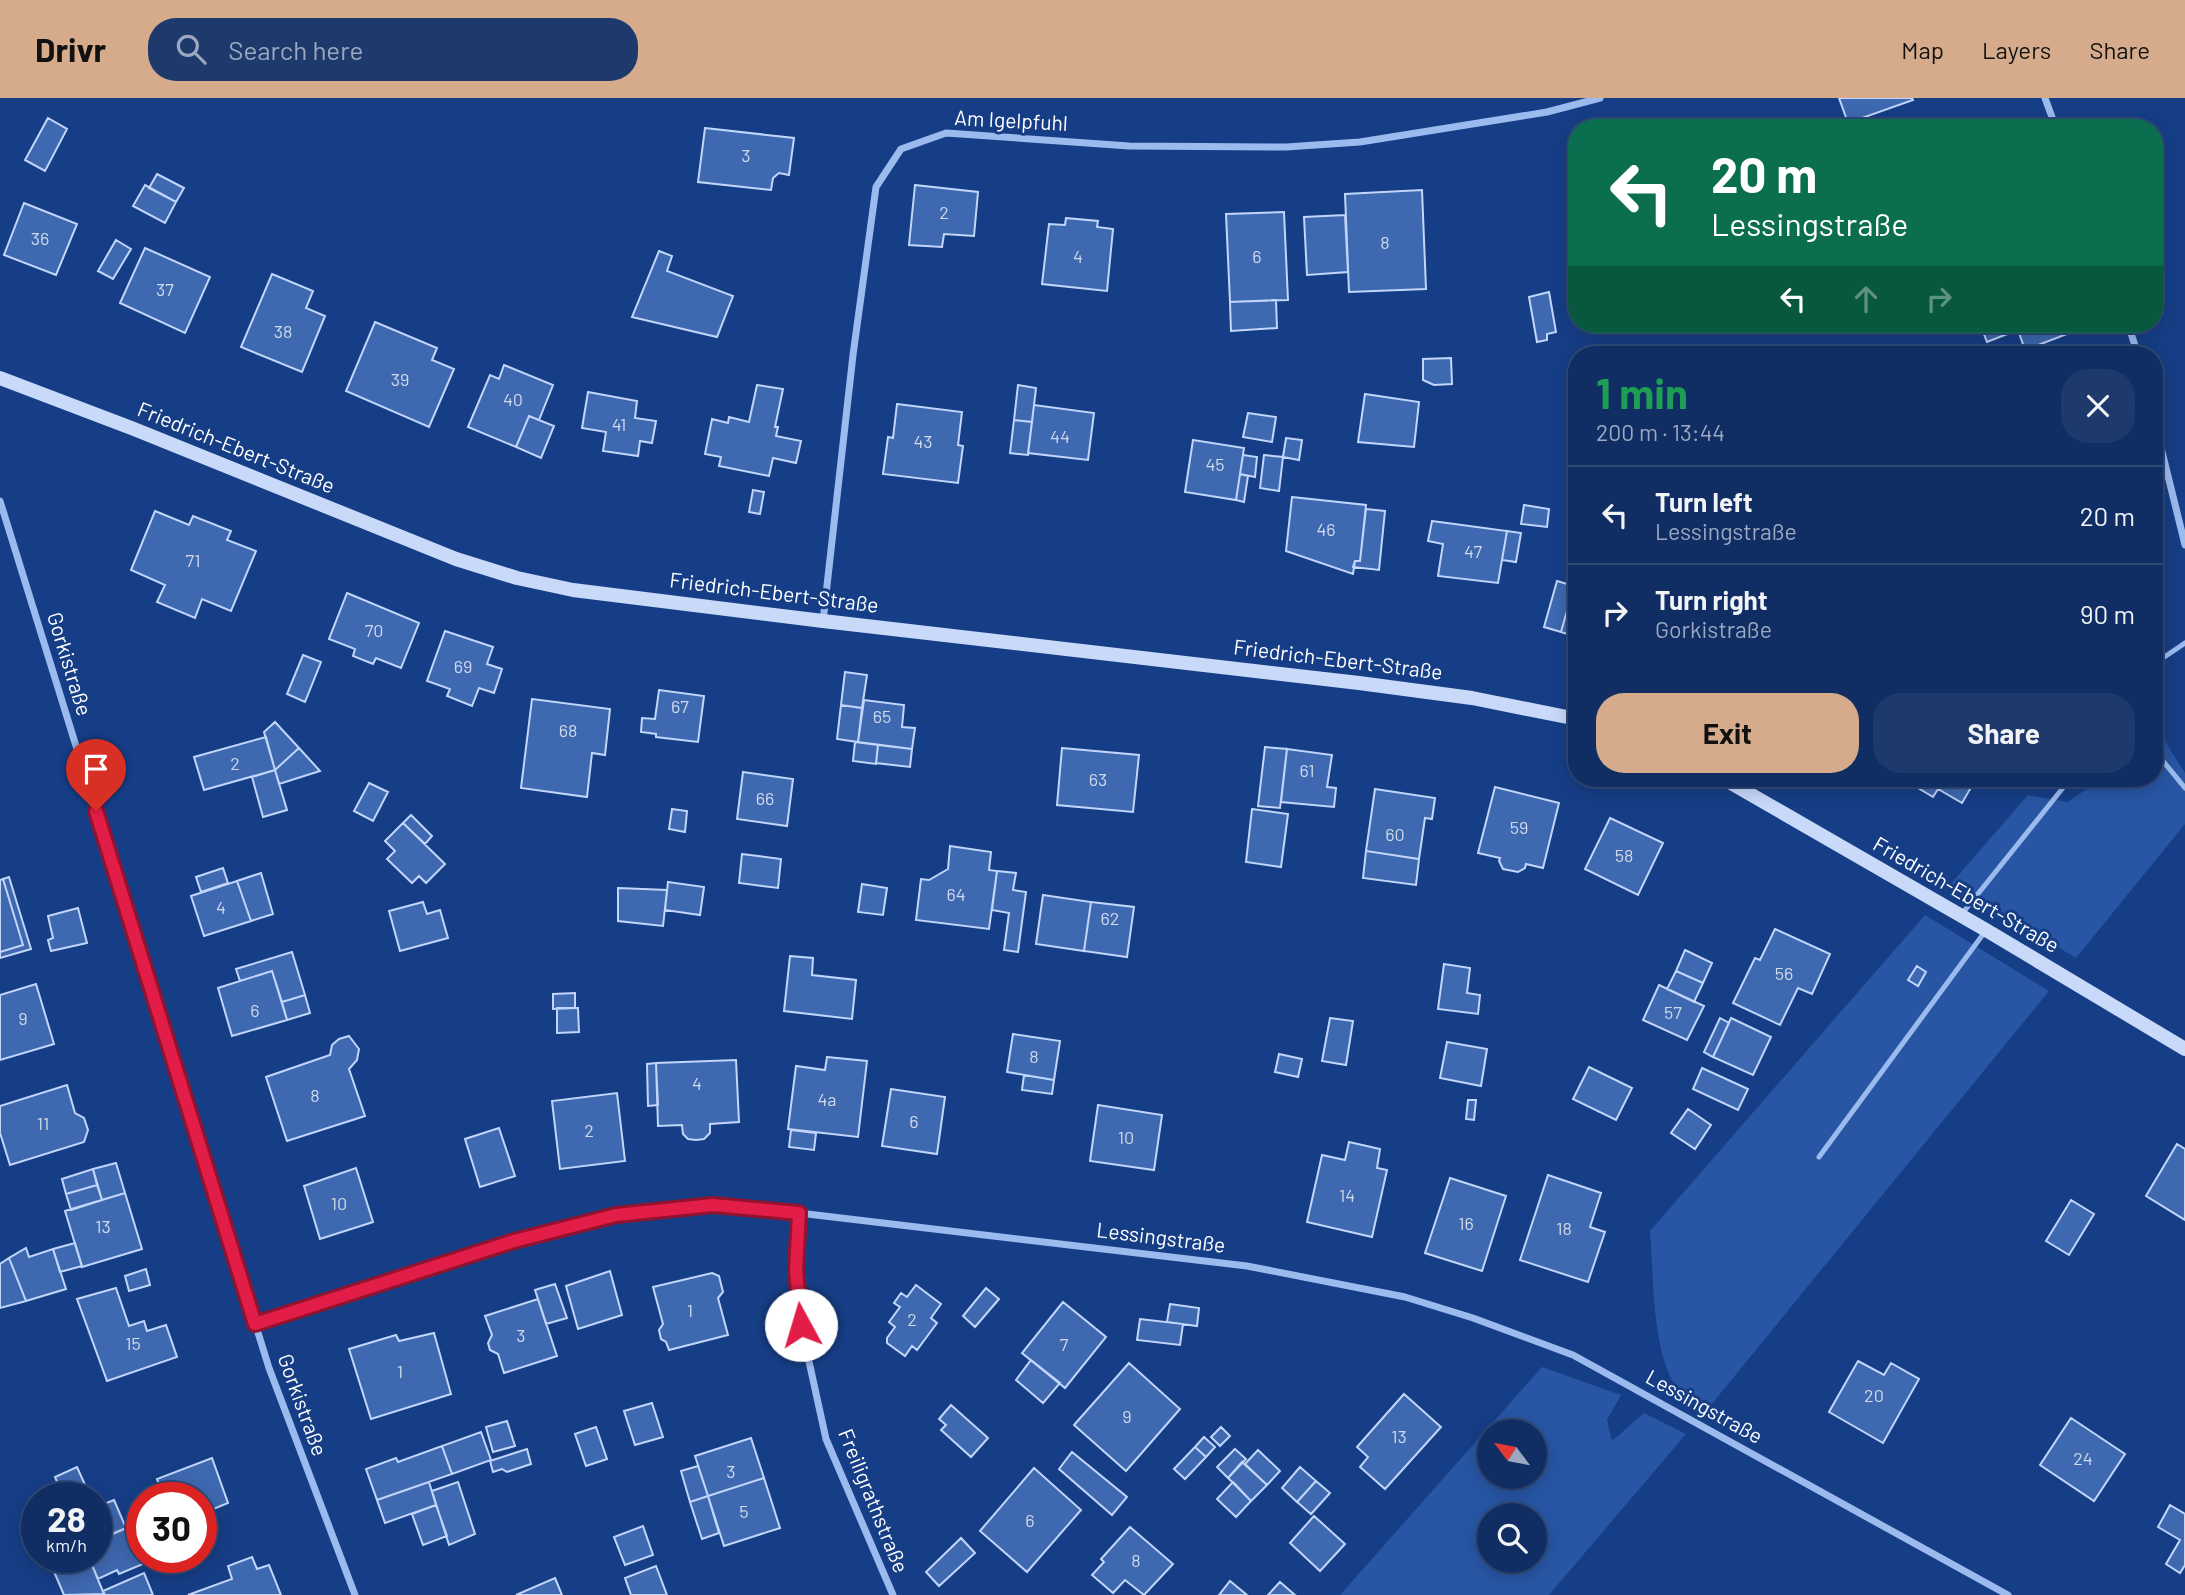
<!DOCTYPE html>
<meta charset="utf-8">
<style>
:root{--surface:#102e64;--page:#1e3a6d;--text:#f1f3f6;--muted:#9ca8bf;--line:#304a78;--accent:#d6ab8b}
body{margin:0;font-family:Barlow,sans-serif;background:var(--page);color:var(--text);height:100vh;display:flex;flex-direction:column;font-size:26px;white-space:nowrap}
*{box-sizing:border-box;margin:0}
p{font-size:23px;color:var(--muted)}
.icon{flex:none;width:38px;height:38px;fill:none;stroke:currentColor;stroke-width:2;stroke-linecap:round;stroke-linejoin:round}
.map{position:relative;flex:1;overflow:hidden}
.details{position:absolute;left:1568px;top:248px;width:595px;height:441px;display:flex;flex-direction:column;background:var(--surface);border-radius:28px;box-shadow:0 4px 18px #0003,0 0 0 2px var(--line)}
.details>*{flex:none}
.banner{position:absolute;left:1568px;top:21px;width:595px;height:214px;border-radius:28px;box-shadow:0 4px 18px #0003,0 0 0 2px var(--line);background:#0b6e4f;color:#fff;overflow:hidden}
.needle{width:46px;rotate:302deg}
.fabs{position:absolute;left:1477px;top:1321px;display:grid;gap:14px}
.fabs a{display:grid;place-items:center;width:70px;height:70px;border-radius:50%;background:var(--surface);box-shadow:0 4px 18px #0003,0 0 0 2px var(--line);font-size:35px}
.speed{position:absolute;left:21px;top:1384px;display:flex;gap:14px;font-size:35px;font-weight:700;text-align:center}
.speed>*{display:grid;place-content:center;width:91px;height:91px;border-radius:50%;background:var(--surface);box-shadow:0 4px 18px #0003,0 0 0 2px var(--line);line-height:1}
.speed small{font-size:18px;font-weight:400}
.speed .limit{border:10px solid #d22;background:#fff;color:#111}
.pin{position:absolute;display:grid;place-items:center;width:60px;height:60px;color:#fff;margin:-72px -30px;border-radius:50% 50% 50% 0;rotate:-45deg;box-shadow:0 0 7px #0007}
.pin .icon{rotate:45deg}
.me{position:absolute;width:77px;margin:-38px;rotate:354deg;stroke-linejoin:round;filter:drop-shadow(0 0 5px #0008)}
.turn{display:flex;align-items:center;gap:24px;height:147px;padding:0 28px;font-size:32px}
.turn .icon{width:91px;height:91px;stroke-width:2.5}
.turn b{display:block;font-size:49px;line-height:60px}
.lanes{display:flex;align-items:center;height:66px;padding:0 28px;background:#0003;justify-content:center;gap:35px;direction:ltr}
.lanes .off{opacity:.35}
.round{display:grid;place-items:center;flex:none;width:74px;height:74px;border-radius:28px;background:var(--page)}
.head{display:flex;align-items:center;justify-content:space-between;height:119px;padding:0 28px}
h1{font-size:42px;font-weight:700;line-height:52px;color:#1e9e55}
.button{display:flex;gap:14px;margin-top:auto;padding:14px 28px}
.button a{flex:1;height:80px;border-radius:28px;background:var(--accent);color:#111;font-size:28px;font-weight:700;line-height:80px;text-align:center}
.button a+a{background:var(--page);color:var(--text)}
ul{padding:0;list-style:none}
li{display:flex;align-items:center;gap:21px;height:98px;padding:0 28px;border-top:2px solid var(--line)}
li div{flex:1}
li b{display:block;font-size:26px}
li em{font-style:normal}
header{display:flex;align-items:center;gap:42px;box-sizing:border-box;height:98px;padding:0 35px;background:var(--accent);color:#111}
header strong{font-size:33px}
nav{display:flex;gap:38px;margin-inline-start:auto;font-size:24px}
.search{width:490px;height:63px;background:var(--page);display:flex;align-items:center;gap:18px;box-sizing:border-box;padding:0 24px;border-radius:28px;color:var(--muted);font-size:26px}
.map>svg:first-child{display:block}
.green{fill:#2856a4;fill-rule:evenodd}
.building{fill:#3e68b0;stroke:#c1d6fa;stroke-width:2}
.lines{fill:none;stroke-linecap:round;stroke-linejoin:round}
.lane{stroke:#9bbaee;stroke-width:5}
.street{stroke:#9bbaee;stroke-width:7}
.secondary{stroke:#c8d9fa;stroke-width:14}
.route-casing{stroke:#92132f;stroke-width:18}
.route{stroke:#e11d48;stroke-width:12}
.labels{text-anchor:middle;stroke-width:6;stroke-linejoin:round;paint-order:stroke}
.number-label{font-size:18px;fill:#cfd9eb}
.street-label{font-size:21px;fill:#fff;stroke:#163e86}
</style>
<header>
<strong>Drivr</strong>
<div class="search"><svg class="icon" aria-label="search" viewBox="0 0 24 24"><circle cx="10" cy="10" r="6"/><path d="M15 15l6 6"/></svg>Search here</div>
<nav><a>Map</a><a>Layers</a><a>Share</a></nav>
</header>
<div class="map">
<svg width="2185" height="1497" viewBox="0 0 2185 1497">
<rect width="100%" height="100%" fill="#163e86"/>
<!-- green -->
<path class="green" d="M2154 626 2185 675V726L2076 860 1995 811 1949 788 2028 697 2067 704 2090 689 2096 681H2154Z
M1925 817 2049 893 1706 1313C1697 1307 1686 1301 1679 1293 1651 1257 1654 1178 1650 1133Z
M1542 1269 1621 1297 1607 1322 1612 1343 1644 1315 1686 1336 1549 1497H1340ZM1489 1334H1535V1379H1489ZM1489 1418H1535V1463H1489Z"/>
<!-- building -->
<path class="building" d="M1839 0H1912L1913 2 1848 25Z
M48 20 67 31 45 73 25 62Z
M705 30 794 40 789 77 779 75 773 80 771 92 698 84Z
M157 76 184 90 176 104 149 90Z
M145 87 176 104 165 125 133 108Z
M915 87 978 94 974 138 944 136 942 149 909 147Z
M1422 92 1426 191 1349 194 1345 96Z
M24 105 77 126 56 177 4 157Z
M1284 114 1288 202 1230 204 1226 116Z
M1345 117 1348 174 1307 177 1304 119Z
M1066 120 1098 123 1097 129 1113 131 1107 193 1042 186 1049 126 1065 127Z
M116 142 131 151 113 181 98 173Z
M145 150 210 179 185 235 120 205Z
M659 153 672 158 667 173 733 198 717 239 632 219Z
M272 176 313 193 306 210 325 218 302 274 241 249Z
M1549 194 1556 234 1547 236V242L1537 244 1529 199Z
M1276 202 1277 230 1231 233 1230 204Z
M375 224 437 250 432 262 454 271 429 329 346 293Z
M1980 226H2033L1987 244Z
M2033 226H2073L2075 233 2025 252 2018 232Z
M1451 260 1452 286 1434 287 1423 282V261Z
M504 267 553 287 539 322 529 318 516 349 468 329 490 277 499 281Z
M757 287 783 291 775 329H778L776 338 801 343 796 365 773 360 769 378 719 368 721 359 705 356 712 321 728 325 729 319 749 324Z
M1018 287 1036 290 1032 324 1014 322Z
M588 294 637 303 635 320 656 323 652 345 640 343 638 358 603 353 606 334 582 330Z
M1365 296 1419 304 1414 349 1358 344Z
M897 306 962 314 958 347 963 348 958 385 883 376 888 339 893 340Z
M1034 307 1094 315 1088 362 1028 355Z
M1248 315 1276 319 1272 344 1243 339Z
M529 318 554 328 541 360 516 349Z
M1014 322 1032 324 1028 357 1010 355Z
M1286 340 1302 342 1299 362 1283 359Z
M1193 342 1244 350 1236 402 1185 394Z
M1243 357 1257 359 1255 379 1240 376Z
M1264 357 1283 359 1279 393 1260 390Z
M1240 376 1248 378 1244 404 1236 402Z
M753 392 764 394 760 416 749 414Z
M1292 399 1366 407 1360 463H1355L1353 476 1286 453Z
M1524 407 1549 411 1547 429 1521 426Z
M1366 411 1385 413 1379 472 1353 469 1355 463H1360Z
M155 413 189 427 193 418 231 433 227 442 256 453 231 513 202 501 195 520 157 504 165 487 131 472Z
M1432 423 1507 433 1498 485 1438 478 1443 446 1428 443Z
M1507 433 1521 435 1516 464 1502 462Z
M1557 483 1574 488 1561 534 1544 529Z
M1574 488 1577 489V539L1561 534Z
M347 495 419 525 401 570 376 560 373 566 353 558 355 551 329 541Z
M445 533 493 549 487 566 502 571 494 595 479 590 472 608 447 598 450 591 427 583Z
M303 557 321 564 305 604 287 596Z
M845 574 867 577 862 610 841 607Z
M659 592 704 598 698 644 656 639V636L641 634 642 620 655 621Z
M532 601 610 611 605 657 592 655 587 699 521 690Z
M864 602 904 607 902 629 915 630 912 651 858 644Z
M841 607 862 610 858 644 837 641Z
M275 624 299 650 275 672 264 634Z
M266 639 275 672 204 692 194 659Z
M855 644 878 647 876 666 853 663Z
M878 647 912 651 910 669 876 665Z
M1265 649 1287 651 1280 710 1258 708Z
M299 650 320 673 279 686 275 672Z
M1062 650 1139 657 1133 714 1057 707Z
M1287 651 1332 657 1327 689 1336 690 1334 709 1281 704Z
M275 672 287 712 263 719 252 679Z
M743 674 793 681 787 728 737 721Z
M1903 681H1921L1938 691 1933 699Z
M1921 681H1976L1962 705Z
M369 685 388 694 373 723 354 713Z
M1495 689 1559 705 1543 770 1526 766 1525 770 1518 774 1503 771 1499 763 1500 760 1478 755Z
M1375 691 1435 700 1432 721 1425 720 1419 761 1366 753Z
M672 711 687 713 685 734 669 731Z
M1252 711 1288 716 1281 769 1246 764Z
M411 717 432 738 425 746 403 725Z
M1610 720 1663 745 1638 797 1585 771Z
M403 725 445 766 426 785 419 778 412 785 387 761 395 753 385 743Z
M950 748 991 754 989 772 997 773 989 831 916 822 921 781 929 782 948 771Z
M1366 753 1419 761 1416 787 1363 780Z
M742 756 781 761 778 790 739 785Z
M223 770 228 785 201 794 196 779Z
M997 773 1016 775 1013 792 1026 794 1018 854 1004 852 1009 815 992 812Z
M261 775 273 816 251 823 237 783Z
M9 779 31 851 0 860V854L23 847 3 781Z
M3 781 23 847 0 854V782Z
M237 783 251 823 204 838 191 798Z
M668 784 704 789 700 817 665 812Z
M862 786 887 790 883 817 858 814Z
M618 790 667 792 663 828 618 823Z
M1043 797 1091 804 1084 853 1036 846Z
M423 804 427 816 440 812 448 840 400 853 389 813Z
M1091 804 1134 809 1127 859 1084 853Z
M78 810 87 845 51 853 48 842 53 840 48 818Z
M1775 831 1830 856 1812 896 1798 890 1780 927 1733 905 1755 860 1760 862Z
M1685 852 1712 865 1703 885 1676 873Z
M292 854 305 897 282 904 272 873 240 883 236 871Z
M790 858 813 860 812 877 856 882 852 921 784 913Z
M1444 866 1470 870 1467 895 1480 897 1478 916 1438 911Z
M1917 868 1926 874 1918 888 1908 882Z
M272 873 287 922 232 938 218 890Z
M1676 873 1703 885 1694 904 1667 891Z
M36 886 54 946 0 962V897Z
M1659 887 1704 908 1687 942 1643 922Z
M575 895V910L553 911V896Z
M305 897 310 915 287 922 282 904Z
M557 910H578L579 934 557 935Z
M1330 920 1353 923 1346 967 1322 963Z
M1720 920 1729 925 1713 959 1704 954Z
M1731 920 1771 939 1753 977 1713 959Z
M1013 936 1060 943 1054 982 1007 974Z
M349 938 359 951 357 962 349 971 365 1018 287 1043 266 979 330 957 332 947 339 941Z
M1447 944 1487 951 1481 988 1440 980Z
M1279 956 1302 961 1298 979 1275 974Z
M827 959 867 963 858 1039 788 1031 796 968 825 972Z
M736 962 739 1024 710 1026V1035L704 1041 696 1042 688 1041 683 1036 682 1027 658 1028 656 965Z
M656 965 658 1007 648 1008 647 966Z
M1589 969 1632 990 1616 1022 1573 1001Z
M1702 970 1748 991 1738 1012 1693 991Z
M1024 977 1054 982 1052 996 1022 992Z
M67 987 75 1015 84 1020 88 1032 84 1044 10 1067 0 1035V1008Z
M891 991 945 999 937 1056 882 1048Z
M617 995 625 1063 560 1071 552 1003Z
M1468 1002H1476L1474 1022 1466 1021Z
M1098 1007 1162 1017 1154 1072 1090 1063Z
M1688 1011 1711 1027 1695 1051 1671 1035Z
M499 1030 515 1078 480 1089 465 1041Z
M791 1032 816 1035 814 1052 789 1049Z
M1349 1044 1380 1051 1377 1070 1387 1072 1372 1139 1307 1124 1322 1057 1345 1062Z
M2177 1046 2185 1051V1122L2146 1098Z
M116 1065 125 1095 102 1102 93 1071Z
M356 1070 373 1124 320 1141 304 1088Z
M93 1071 97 1087 66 1096 62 1081Z
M1548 1077 1601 1095 1590 1129 1605 1134 1588 1184 1520 1162Z
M1450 1080 1506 1098 1482 1173 1425 1155Z
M97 1087 102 1102 71 1112 66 1096Z
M125 1095 142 1151 82 1169 65 1113Z
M2071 1102 2094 1116 2069 1157 2046 1143Z
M75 1145 82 1168 60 1174 53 1151Z
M26 1150 29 1159 53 1151 66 1191 26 1203 9 1160Z
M9 1160 26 1203 0 1210V1166Z
M146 1171 150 1187 129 1193 125 1178Z
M610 1173 622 1217 578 1231 566 1188Z
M712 1175 719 1178 723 1194 718 1200 728 1237 669 1252 666 1244 661 1241 659 1232 663 1226 653 1189Z
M555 1186 567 1220 546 1226 535 1192Z
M916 1187 941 1206 931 1220 937 1225 917 1252 912 1248 905 1258 887 1245V1240L895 1229 889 1224 900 1209 894 1205 901 1195 907 1199Z
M116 1190 129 1228 144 1223 147 1233 166 1227 177 1259 107 1283 77 1201Z
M986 1190 999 1201 975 1229 963 1218Z
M538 1201 557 1258 504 1275 498 1256 490 1252 488 1245 492 1237 485 1218Z
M1063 1204 1106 1239 1065 1290 1022 1255Z
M1170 1206 1199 1210 1197 1228 1167 1224Z
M1140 1221 1183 1226 1180 1247 1137 1242Z
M434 1235 451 1296 371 1321 349 1251 396 1237 399 1243Z
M1031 1262 1060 1285 1043 1305 1016 1282Z
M1858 1263 1884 1277 1891 1265 1919 1281 1883 1345 1829 1314Z
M1129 1265 1180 1311 1126 1373 1074 1327Z
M1404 1296 1441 1329 1385 1391 1360 1369 1368 1359 1357 1349Z
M652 1305 663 1339 635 1347 624 1313Z
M951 1307 988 1340 971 1359 941 1332 946 1327 939 1321Z
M2071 1320 2125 1356 2094 1403 2040 1367Z
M507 1323 515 1348 493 1354 486 1329Z
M596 1329 607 1361 586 1368 575 1336Z
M1221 1329 1230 1338 1220 1348 1211 1339Z
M481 1334 491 1362 452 1376 442 1348Z
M1204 1339 1215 1349 1206 1359 1195 1349Z
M751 1340 764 1380 708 1398 695 1358Z
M442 1348 452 1376 377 1402 366 1371 396 1360 398 1364Z
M1195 1349 1206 1359 1185 1381 1174 1371Z
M527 1351 531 1366 507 1374 502 1371 493 1374 490 1363Z
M1235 1351 1246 1361 1228 1380 1217 1369Z
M1258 1352 1280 1373 1267 1387 1245 1366Z
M1072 1354 1127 1399 1112 1417 1059 1371Z
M212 1360 228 1405 206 1414 211 1428 201 1431V1400H164L157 1381Z
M1242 1364 1267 1387 1251 1403 1228 1380Z
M698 1368 708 1398 690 1404 681 1373Z
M77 1369 91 1400H64L55 1379Z
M1300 1369 1316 1383 1297 1404 1282 1390Z
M1034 1370 1081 1412 1027 1474 980 1433Z
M764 1380 780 1430 724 1448 708 1398Z
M1316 1383 1330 1395 1311 1416 1297 1404Z
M429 1384 436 1407 385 1425 377 1402Z
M458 1384 475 1436 449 1447 432 1393Z
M1233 1384 1251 1403 1236 1419 1217 1401Z
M708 1398 719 1435 702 1441 690 1404Z
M114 1402 126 1430 107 1438 96 1409Z
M436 1407 447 1438 423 1447 412 1416Z
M2170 1407 2185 1416V1467L2180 1475 2166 1466 2180 1442 2158 1429Z
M96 1413 107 1438 96 1443Z
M1314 1418 1345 1446 1320 1473 1290 1445Z
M134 1427 142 1445V1460H148L150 1463 119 1476 117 1472 98 1481 89 1460H96V1443Z
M643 1428 653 1457 625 1467 614 1439Z
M1130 1429 1173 1466 1144 1497 1125 1482 1113 1495 1092 1477 1104 1464 1101 1461Z
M961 1440 975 1455 939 1488 926 1474Z
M252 1459 257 1471 269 1467 281 1497H188L232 1481 228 1468Z
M75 1460H89L104 1496 64 1497 52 1469Z
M656 1468 667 1497H631L625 1480Z
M144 1475 153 1497H105L103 1493Z
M555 1480 562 1497H516Z
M1230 1483 1247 1497H1219Z
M1280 1484 1295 1497H1268Z"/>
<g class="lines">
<!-- lane -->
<path class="lane" d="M2154 566 2185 545
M2154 652 2185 690
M1961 817 2070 681
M1819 1059 1984 835"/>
<!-- street -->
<path class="street" d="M2045 0 2056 30
M2128 226 2138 257
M2154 321 2185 447
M0 403 269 1270 355 1497
M823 523 853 257 876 89 901 51 946 35 1129 48 1286 49 1360 44 1547 14 1600 0
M799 1115 796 1172 801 1227 826 1341 893 1497
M255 1226 515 1143 616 1117 713 1107 799 1115 1247 1168 1405 1199 1473 1220 1573 1257 2008 1497"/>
<!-- secondary -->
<path class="secondary" d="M0 280 134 331 456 461 517 480 573 492 823 523 1359 585 1472 600 1577 621
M1724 681 1986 832 2185 951"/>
</g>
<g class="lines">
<defs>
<path id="route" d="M96 713 255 1226 514 1143 616 1117 713 1107 799 1115 796 1172 801 1227"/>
</defs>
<!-- route casing -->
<use href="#route" class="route-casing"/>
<!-- route -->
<use href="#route" class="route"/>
</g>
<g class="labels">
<!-- number labels -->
<g class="number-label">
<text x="746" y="64">3</text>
<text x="944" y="121">2</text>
<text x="40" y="147">36</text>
<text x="1385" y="151">8</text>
<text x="1078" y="165">4</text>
<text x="1257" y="165">6</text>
<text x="165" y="198">37</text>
<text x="283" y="240">38</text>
<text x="400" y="288">39</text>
<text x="513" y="308">40</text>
<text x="619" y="333">41</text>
<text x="1060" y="345">44</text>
<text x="923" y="350">43</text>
<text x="1215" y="373">45</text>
<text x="1326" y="438">46</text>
<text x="1473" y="460">47</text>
<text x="193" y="469">71</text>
<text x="374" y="539">70</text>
<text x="463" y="575">69</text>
<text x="680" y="615">67</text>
<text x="882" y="625">65</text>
<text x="568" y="639">68</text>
<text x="235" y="672">2</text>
<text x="1307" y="679">61</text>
<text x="1098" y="688">63</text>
<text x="765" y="707">66</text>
<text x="1519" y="736">59</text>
<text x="1395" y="743">60</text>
<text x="1624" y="764">58</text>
<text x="956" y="803">64</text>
<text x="221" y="816">4</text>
<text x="1110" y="827">62</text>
<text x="1784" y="882">56</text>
<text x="255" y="919">6</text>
<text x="1673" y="921">57</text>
<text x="23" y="927">9</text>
<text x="1034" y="965">8</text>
<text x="697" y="992">4</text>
<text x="315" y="1004">8</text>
<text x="827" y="1008">4a</text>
<text x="914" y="1030">6</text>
<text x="43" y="1032">11</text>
<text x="589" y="1039">2</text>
<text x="1126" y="1046">10</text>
<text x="1347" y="1104">14</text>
<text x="339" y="1112">10</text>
<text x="1466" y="1132">16</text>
<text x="103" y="1135">13</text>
<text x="1564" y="1137">18</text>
<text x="690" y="1219">1</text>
<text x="912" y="1228">2</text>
<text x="521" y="1244">3</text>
<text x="133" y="1252">15</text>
<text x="1064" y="1253">7</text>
<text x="400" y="1280">1</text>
<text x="1874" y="1304">20</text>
<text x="1127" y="1325">9</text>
<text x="1399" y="1345">13</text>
<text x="2083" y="1367">24</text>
<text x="731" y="1380">3</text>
<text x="744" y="1420">5</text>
<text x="1030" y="1429">6</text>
<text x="1136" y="1469">8</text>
</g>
<!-- street labels -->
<g class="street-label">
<text transform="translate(1011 23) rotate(3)" y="7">Am Igelpfuhl</text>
<text transform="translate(236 350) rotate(22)" y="7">Friedrich-Ebert-Straße</text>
<text transform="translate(774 495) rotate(7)" y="7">Friedrich-Ebert-Straße</text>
<text transform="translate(1338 562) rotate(7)" y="7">Friedrich-Ebert-Straße</text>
<text transform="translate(69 566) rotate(73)" y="7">Gorkistraße</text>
<text transform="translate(1966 797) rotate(30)" y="7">Friedrich-Ebert-Straße</text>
<text transform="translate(1161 1140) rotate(7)" y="7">Lessingstraße</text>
<text transform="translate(302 1307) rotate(70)" y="7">Gorkistraße</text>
<text transform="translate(1704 1309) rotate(29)" y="7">Lessingstraße</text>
<text transform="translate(873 1403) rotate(68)" y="7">Freiligrathstraße</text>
</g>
</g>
</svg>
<div class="fabs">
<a><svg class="needle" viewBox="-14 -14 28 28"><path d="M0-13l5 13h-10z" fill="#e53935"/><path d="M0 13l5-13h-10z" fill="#9ca8bf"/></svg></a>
<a><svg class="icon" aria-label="search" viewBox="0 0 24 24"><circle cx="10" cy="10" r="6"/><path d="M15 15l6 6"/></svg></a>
</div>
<div class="speed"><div>28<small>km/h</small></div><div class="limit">30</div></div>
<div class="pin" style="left:96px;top:713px;background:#d93025"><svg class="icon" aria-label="arrive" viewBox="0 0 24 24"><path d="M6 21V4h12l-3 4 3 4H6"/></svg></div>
<svg class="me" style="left:801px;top:1227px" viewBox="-20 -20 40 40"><circle r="19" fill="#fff"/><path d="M0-13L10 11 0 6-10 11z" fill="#e11d48"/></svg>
<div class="banner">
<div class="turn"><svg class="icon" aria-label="left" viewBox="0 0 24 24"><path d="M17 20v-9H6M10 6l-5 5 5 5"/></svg><div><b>20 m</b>Lessingstraße</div></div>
<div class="lanes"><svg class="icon" aria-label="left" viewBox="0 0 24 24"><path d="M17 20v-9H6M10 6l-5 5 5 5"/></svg><svg class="icon off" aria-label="ahead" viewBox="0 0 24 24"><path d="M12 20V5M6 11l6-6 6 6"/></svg><svg class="icon off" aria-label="right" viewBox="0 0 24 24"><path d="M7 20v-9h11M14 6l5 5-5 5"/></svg></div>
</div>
<section class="details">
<div class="head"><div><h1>1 min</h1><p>200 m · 13:44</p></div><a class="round"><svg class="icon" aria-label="close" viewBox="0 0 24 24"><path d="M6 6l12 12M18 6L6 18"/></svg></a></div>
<ul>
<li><svg class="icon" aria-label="left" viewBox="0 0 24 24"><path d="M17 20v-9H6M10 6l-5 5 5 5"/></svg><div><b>Turn left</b><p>Lessingstraße</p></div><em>20 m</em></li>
<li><svg class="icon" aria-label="right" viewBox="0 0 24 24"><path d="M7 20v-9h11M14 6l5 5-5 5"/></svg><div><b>Turn right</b><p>Gorkistraße</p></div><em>90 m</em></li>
</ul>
<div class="button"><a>Exit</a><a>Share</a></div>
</section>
</div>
